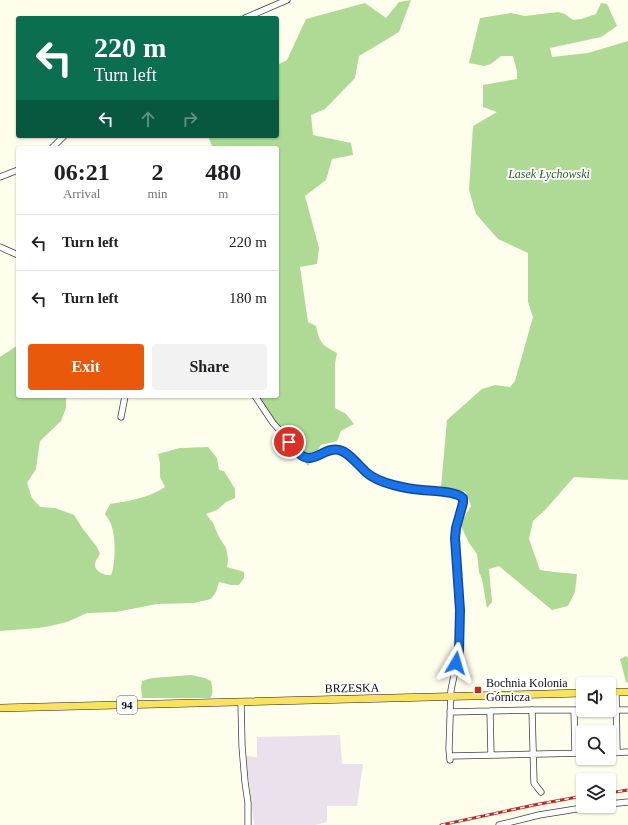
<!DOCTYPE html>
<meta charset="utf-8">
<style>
:root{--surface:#fff;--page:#f2f2f2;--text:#202124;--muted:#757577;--line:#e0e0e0;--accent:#ea580c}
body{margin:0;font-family:"Times New Roman",serif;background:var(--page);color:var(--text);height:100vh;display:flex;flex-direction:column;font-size:15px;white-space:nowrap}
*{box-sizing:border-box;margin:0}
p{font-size:13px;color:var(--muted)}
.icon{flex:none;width:22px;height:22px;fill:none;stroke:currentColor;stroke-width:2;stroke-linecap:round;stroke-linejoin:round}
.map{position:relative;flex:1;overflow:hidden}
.panel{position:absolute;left:16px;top:146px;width:263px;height:252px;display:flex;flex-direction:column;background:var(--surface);border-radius:4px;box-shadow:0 1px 3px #0004}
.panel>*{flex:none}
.guide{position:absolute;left:16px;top:16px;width:263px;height:122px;border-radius:4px;box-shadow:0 1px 3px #0004;background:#0b6e4f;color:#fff;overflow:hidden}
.tools{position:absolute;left:576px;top:677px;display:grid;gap:8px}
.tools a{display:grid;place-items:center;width:40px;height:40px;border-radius:4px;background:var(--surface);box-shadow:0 1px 3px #0004;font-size:20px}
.pin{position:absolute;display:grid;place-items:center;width:34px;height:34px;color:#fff;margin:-17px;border:2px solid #fff;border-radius:50%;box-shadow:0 1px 4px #0007}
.me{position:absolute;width:44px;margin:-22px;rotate:7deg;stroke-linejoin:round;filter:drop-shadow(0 0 3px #0008)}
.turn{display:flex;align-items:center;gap:14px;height:84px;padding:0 12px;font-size:18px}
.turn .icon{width:52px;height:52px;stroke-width:2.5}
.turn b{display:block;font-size:28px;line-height:34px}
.lanes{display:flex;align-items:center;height:38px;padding:0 12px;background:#0003;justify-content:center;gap:20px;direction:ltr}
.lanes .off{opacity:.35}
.eta{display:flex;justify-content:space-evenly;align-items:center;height:68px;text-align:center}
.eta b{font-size:24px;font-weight:800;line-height:28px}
.action{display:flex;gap:8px;margin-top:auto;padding:8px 12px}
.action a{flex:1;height:46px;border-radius:4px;background:var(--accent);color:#fff;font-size:16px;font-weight:800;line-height:46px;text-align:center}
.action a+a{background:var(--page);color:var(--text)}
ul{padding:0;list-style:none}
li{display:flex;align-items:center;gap:12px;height:56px;padding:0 12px;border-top:1px solid var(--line)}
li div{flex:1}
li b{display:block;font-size:15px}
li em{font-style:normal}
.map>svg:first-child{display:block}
.industrial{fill:#ebe1ec}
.forest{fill:#aeda95}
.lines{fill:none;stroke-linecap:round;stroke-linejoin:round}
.minor-casing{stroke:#404040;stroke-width:7}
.major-casing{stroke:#1e1e1e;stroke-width:8}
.minor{stroke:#fff;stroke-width:5.5}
.major{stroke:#f9e262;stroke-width:7}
.rail-casing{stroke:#bd2b24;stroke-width:3}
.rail{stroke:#fff;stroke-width:1.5;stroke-dasharray:4.5;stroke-linecap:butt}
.route-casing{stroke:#114b97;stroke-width:10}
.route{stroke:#1a73e8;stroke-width:7}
.poi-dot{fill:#bd2b24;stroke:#fff;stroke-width:1.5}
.labels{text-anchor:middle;stroke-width:4;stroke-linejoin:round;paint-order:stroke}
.shield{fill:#fff;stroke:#565656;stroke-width:1}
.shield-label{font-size:11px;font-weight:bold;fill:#0d0d0d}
.park-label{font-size:12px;font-style:italic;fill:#25641d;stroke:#fff}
.poi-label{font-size:12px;fill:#0d0d0d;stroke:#fff;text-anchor:start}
.street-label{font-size:12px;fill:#0d0d0d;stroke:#fff}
</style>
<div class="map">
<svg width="628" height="825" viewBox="0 0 628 825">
<rect width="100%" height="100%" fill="#fffdec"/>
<!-- industrial -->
<path class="industrial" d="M340 735 342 764H363L357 806H327V822L315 825H254L246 756 257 757V737Z"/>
<!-- forest -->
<path class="forest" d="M411 0 399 32 359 56 355 78 325 109 311 115 313 135 351 143 353 155 332 159 326 180 305 196 319 248 317 264 300 267 308 322 316 326C320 344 322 345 337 353L335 363V408L346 414 354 424 341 431 337 441 321 445 308 466 255 396H277V148H213L208 136H277V65L287 60 306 19 365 3 386 18 399 2Z
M601 3 607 4 617 26 601 37 550 48 552 57 588 53 628 41V480L574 477 545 510 533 521 529 539 540 570 554 572 577 574 575 592 568 606 552 610 499 566 489 569 492 602 487 608 482 579 479 572 477 554 469 543 460 524 471 506 466 492 441 487 447 420 482 389 495 385 510 387 515 381 533 317 528 302V253L498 239 476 214 469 190 473 126 497 112 483 107V85L517 79V71L513 56H501L491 64 484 66 469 63 480 18 511 13 525 16 558 12 565 14 573 20 581 19 596 14Z
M18 345V396H66V408L61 421 40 441 38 454 36 469 27 483 32 498 40 507 55 508 74 515 83 529 97 547 100 554C99 556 96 560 95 563 93 571 105 576 111 575 116 564 116 533 110 522 109 519 106 516 105 514L110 504C129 501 148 498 165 487L160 477V463L158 454 180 448 208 447 217 458 219 470 224 471 235 489V498L226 502 217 510 206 514 213 523 219 537 226 548 228 559 227 567 244 572V578L239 585H231L219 582 216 592 211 599 194 603 157 604 116 612 87 613 67 622 50 626 38 628 0 631V357Z
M626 656 628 658V683L626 682 620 659Z
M191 675 205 678 211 681C212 687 214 693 210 698H142L141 688 142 681 152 678Z"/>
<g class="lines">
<defs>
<path id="minor" d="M245 18 287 0
M52 148 64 136
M0 177 18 170
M0 247 18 255
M255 396 273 423 302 455C317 463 325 446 339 450 349 453 360 469 369 475 377 481 389 483 398 486 403 487 408 489 413 490 425 492 456 490 463 498V503L456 528 455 538 460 610 459 652 451 690 449 749 450 760
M121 417 125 396
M616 692 617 752
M241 702 242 746 245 782 248 803V825
M532 710 534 783 537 787 541 792
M574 710 575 753
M607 710H628
M490 711 491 755
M450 712 533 710H583
M609 753 628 752
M450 756 583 753
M609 804 628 802
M499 825 539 815 595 806"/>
<path id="major" d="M609 692H628
M0 708 583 693"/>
</defs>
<!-- minor casing -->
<use href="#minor" class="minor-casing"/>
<!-- major casing -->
<use href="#major" class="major-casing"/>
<!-- minor -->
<use href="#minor" class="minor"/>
<!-- major -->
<use href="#major" class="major"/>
<defs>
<path id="rail" d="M609 793 628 790
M441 825 534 805 583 796"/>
</defs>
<!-- rail casing -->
<use href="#rail" class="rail-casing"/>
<!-- rail -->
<use href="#rail" class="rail"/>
</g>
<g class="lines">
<defs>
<path id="route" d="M289 442C293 446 297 451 301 455 313 465 326 446 339 450 349 452 359 466 367 473 378 483 407 489 422 490 432 491 456 491 463 498V503L456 528 455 538 460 610 459 652 456 663"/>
</defs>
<!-- route casing -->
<use href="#route" class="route-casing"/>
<!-- route -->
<use href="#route" class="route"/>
</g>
<!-- markers -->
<rect class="poi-dot" x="474" y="686" width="8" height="8" rx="2"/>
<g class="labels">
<!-- shield labels -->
<rect class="shield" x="117" y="696" width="20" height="18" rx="3"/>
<g class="shield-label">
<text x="127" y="709">94</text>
</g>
<!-- park labels -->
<g class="park-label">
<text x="549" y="178">Lasek Łychowski</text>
</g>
<!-- poi labels -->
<g class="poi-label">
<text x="486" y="687">Bochnia Kolonia<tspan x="486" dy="14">Górnicza</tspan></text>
</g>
<!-- street labels -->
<g class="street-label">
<text transform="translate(352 688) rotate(-1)" y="4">BRZESKA</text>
</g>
</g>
</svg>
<div class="tools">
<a><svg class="icon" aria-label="sound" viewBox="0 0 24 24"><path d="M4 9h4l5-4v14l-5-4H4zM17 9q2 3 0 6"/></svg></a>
<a><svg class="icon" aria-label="search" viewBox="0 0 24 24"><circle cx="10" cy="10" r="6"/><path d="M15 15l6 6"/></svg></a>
<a><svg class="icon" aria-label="layers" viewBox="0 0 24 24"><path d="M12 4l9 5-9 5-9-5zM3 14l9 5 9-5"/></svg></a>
</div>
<div class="pin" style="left:289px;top:442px;background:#d93025"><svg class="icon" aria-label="arrive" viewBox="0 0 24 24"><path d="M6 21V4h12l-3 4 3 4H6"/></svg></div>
<svg class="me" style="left:456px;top:663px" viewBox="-20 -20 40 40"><path d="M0-17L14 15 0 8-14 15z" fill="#1a73e8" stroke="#fff" stroke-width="4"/></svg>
<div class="guide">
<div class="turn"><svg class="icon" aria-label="left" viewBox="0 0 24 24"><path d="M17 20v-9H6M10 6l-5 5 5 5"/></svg><div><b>220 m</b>Turn left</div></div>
<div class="lanes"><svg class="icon" aria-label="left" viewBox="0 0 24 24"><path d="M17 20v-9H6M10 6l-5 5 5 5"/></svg><svg class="icon off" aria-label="ahead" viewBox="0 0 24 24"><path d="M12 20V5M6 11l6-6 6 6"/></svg><svg class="icon off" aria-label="right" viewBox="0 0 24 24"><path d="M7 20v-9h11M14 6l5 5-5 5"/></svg></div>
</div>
<section class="panel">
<div class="eta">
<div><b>06:21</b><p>Arrival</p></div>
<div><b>2</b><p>min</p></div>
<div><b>480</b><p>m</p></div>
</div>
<ul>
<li><svg class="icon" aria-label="left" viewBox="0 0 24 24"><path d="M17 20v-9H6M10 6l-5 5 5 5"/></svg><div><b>Turn left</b></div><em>220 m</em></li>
<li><svg class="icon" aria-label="left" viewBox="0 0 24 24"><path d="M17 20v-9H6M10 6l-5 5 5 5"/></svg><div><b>Turn left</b></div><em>180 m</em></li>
</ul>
<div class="action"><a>Exit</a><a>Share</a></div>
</section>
</div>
